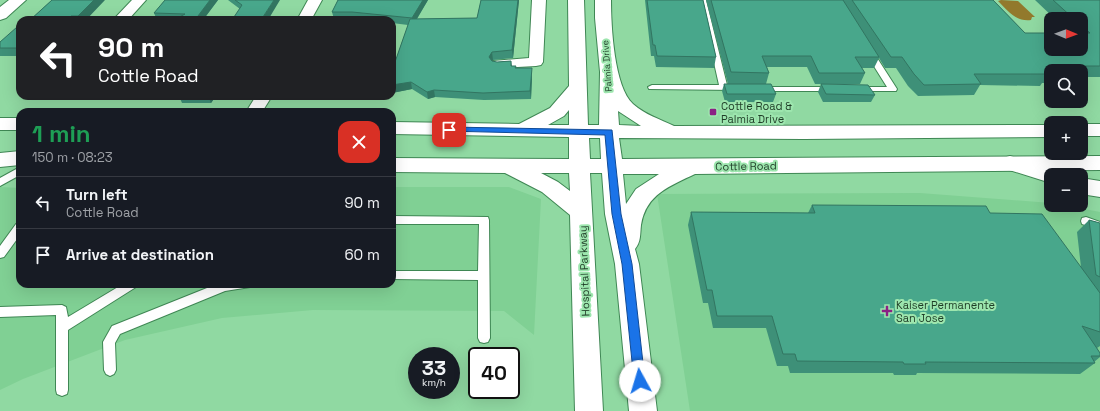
<!DOCTYPE html>
<meta charset="utf-8">
<style>
:root{--surface:#171b24;--page:#242831;--text:#f1f3f6;--muted:#9ea1a6;--line:#363941}
body{margin:0;font-family:"Space Grotesk",sans-serif;background:var(--page);color:var(--text);height:100vh;display:flex;flex-direction:column;font-size:15px;white-space:nowrap}
*{box-sizing:border-box;margin:0}
p{font-size:13px;color:var(--muted)}
.icon{flex:none;width:22px;height:22px;fill:none;stroke:currentColor;stroke-width:2;stroke-linecap:round;stroke-linejoin:round}
.map{position:relative;flex:1;overflow:hidden}
.details{position:absolute;left:16px;top:108px;width:380px;height:180px;display:flex;flex-direction:column;background:var(--surface);border-radius:12px;box-shadow:0 4px 16px #0002}
.details>*{flex:none}
.banner{position:absolute;left:16px;top:16px;width:380px;height:84px;border-radius:12px;box-shadow:0 4px 16px #0002;background:#202124;color:#fff;overflow:hidden}
.needle{width:26px;rotate:91deg}
.fabs{position:absolute;left:1044px;top:12px;display:grid;gap:8px}
.fabs a{display:grid;place-items:center;width:44px;height:44px;border-radius:8px;background:var(--surface);box-shadow:0 4px 16px #0002;font-size:20px}
.speed{position:absolute;left:408px;top:347px;display:flex;gap:8px;font-size:20px;font-weight:700;text-align:center}
.speed>*{display:grid;place-content:center;width:52px;height:52px;border-radius:50%;background:var(--surface);box-shadow:0 4px 16px #0002;line-height:1}
.speed small{font-size:10px;font-weight:400}
.speed .limit{border:2px solid #111;border-radius:6px;background:#fff;color:#111}
.pin{position:absolute;display:grid;place-items:center;width:34px;height:34px;color:#fff;margin:-17px;border-radius:8px;box-shadow:0 2px 6px #0006}
.me{position:absolute;width:44px;margin:-22px;rotate:354deg;stroke-linejoin:round;filter:drop-shadow(0 0 3px #0008)}
.turn{display:flex;align-items:center;gap:14px;height:84px;padding:0 16px;font-size:18px}
.turn .icon{width:52px;height:52px;stroke-width:2.5}
.turn b{display:block;font-size:28px;line-height:34px}
.round{display:grid;place-items:center;flex:none;width:42px;height:42px;border-radius:12px;background:var(--page)}
.overview{display:flex;align-items:center;justify-content:space-between;height:68px;padding:0 16px}
h1{font-size:24px;font-weight:600;line-height:30px;color:#1e9e55}
ul{padding:0;list-style:none}
li{display:flex;align-items:center;gap:12px;height:52px;padding:0 16px;border-top:1px solid var(--line)}
li div{flex:1}
li b{display:block;font-size:15px}
li em{font-style:normal}
.map>svg:first-child{display:block}
.built{fill:#80d094}
.water{fill:#92792c}
.lines{fill:none;stroke-linecap:round;stroke-linejoin:round}
.lane-casing{stroke:#3f8754;stroke-width:2}
.street-casing{stroke:#3f8754;stroke-width:2}
.secondary-casing{stroke:#3f8754;stroke-width:2}
.highway-casing{stroke:#3f8754;stroke-width:2}
.lane{fill:#fff;fill-rule:evenodd}
.street{fill:#fff;fill-rule:evenodd}
.secondary{fill:#fff;fill-rule:evenodd}
.highway{fill:#fff;fill-rule:evenodd}
.wall{fill:#3e9078}
.shaded-wall{fill:#327561}
.building{fill:#48a78b;stroke:#327561}
.route{fill:#1a73e8;stroke:#114b97}
.poi-dot{fill:#8b2084;stroke:#9de6ae;stroke-width:1.5}
.labels{text-anchor:middle;stroke-width:4;stroke-linejoin:round;paint-order:stroke}
.far-street-label{font-size:9px;fill:#1f3d27;stroke:#9de6ae}
.poi-label{font-size:11px;fill:#1f3d27;stroke:#9de6ae;text-anchor:start}
.street-label{font-size:11px;fill:#1f3d27;stroke:#9de6ae}
</style>
<div class="map">
<svg width="1100" height="411" viewBox="0 0 1100 411">
<rect width="100%" height="100%" fill="#90d9a2"/>
<!-- built -->
<path class="built" d="M0 187 20 188V284H392V187H509L541 199 534 335 504 311 313 310 222 318 125 340 23 379 0 390Z
M920 193 1051 203V205H1064L1100 212V411H690L657 194Z"/>
<!-- water -->
<path class="water" d="M1001 0 1018 1 1035 17H1032L1031 20C1016 22 1008 11 998 1Z"/>
<g class="lines">
<defs>
<path id="lane" d="M700 0H706L727 85 736 86 740 88 736 90 649 89 648 87 652 85H719Z
M866 50H872L897 89 896 91H855L854 89 858 87H887L865 52Z
M757 87H832L836 89 832 91H760L756 89Z
M20 167V175L0 186V178Z
M392 216 488 217 489 220 490 338 488 342 484 343 480 342 478 338V280L392 279V271H478L479 224H392Z
M1086 217 1100 222V230L1082 224 1081 221 1082 218Z
M20 223V235L4 257 0 258V246L16 224Z
M123 284H138L136 287 68 330V390L67 394 62 396 57 394 56 390V315L0 317V307L62 305 66 307 68 317Z
M217 284H252L250 287 225 291 120 334 115 343 116 370 114 374 110 376 106 374 104 370 103 342 112 326Z"/>
<path id="street" d="M132 0H146L128 20H113Z
M308 0H322L311 20H297Z
M532 0H546L543 62 541 65 536 66 498 68 493 67 491 64 493 61 529 58Z
M256 96H272L262 112H246Z"/>
<path id="secondary" d="M9 0H26L6 18 0 20V7Z
M568 0H584L588 125H599L600 72 595 18V0H611C611 26 614 87 633 104 645 115 660 119 674 126L1051 125V137L804 139 619 138 622 159 1100 156V170L695 174C670 186 646 194 641 225 640 234 641 242 635 249L639 264 657 411H629L615 264 605 214 602 173H590L603 411H575L570 215 542 192 505 173 392 172V158L569 159V137L392 134V122L519 124 550 108 569 86ZM569 110V125H548L564 116ZM618 111 641 126 619 125ZM589 138H600L601 159H590ZM541 173H569L570 191 558 182ZM623 174H659L636 189 626 204Z
M0 118H20V130H0Z
M1081 124H1100V136H1081Z
M20 151V165L0 167V153Z"/>
<path id="highway" d="M1010 156 1058 171 1061 175H1051V183L1003 168 1000 163 1003 158Z
M1081 178 1100 181V197L1081 194Z"/>
</defs>
<!-- lane casing -->
<use href="#lane" class="lane-casing"/>
<!-- street casing -->
<use href="#street" class="street-casing"/>
<!-- secondary casing -->
<use href="#secondary" class="secondary-casing"/>
<!-- highway casing -->
<use href="#highway" class="highway-casing"/>
<!-- lane -->
<use href="#lane" class="lane"/>
<!-- street -->
<use href="#street" class="street"/>
<!-- secondary -->
<use href="#secondary" class="secondary"/>
<!-- highway -->
<use href="#highway" class="highway"/>
</g>
<!-- wall -->
<path class="wall" d="M52 0 86 20H30Z
M165 0H218L203 20H157L154 13Z
M228 0H280L240 9Z
M338 0H428L417 19 477 18 481 0H519L513 58 493 60 492 61 497 62 511 61 512 66 532 76 531 99 484 100 435 97 428 99 412 89 392 93V62H395L408 25 392 23V20H364L354 19H334L332 12Z
M645 0H703L716 57 714 68 656 67 654 56H651Z
M706 0H993L1025 33 1081 49V19H1055L1035 0H1100V77H1081V71H1051V83H1042L1040 86 980 85 974 95 918 96 908 86 896 68H885L879 58 874 68H862L865 73 860 84H815L807 67H767L769 73 766 84H728Z
M20 27V56H0V42Z
M724 84 776 94 773 102H725L722 91Z
M821 84 875 95 871 102H823L818 92Z
M179 96H216L211 103H182Z
M296 96H375L360 99 359 97H296Z
M812 205 990 213 1081 267 1077 232 1089 220 1100 223V346L1097 348 1100 353V357L1094 362 1095 363 1080 374 917 373 916 375H894L893 373H790L788 366H777L766 328H713L708 303H703L688 225 691 212 808 213Z"/>
<!-- shaded-wall -->
<path class="shaded-wall" d="M94 0H105L86 20H80L78 16Z
M210 0H218L203 20H195Z
M274 0H280L268 20H261Z
M423 0H428L413 25 412 18Z
M518 0H519L513 58 512 50Z
M71 16 73 20H67Z
M492 52 493 60 490 65 489 57Z
M532 68V76L531 99 530 91Z
M411 82 412 89 392 93V85Z
M434 90 435 97 428 99 427 92Z
M208 96H216L211 103Z
M359 96H375L360 99Z"/>
<!-- building -->
<path class="building" d="M52 0H94L78 16H71L67 20H30Z
M165 0H210L195 20H174L185 14 154 13Z
M235 0H274L261 20H232L242 5Z
M338 0H423L412 18 352 12H332Z
M481 0H518L512 50 492 52 489 57 492 61 497 62 511 61V66H516L515 68H532L530 91 483 93 434 90 427 92 411 82 392 85V62H395L410 19 477 18Z
M647 0H703L716 57 657 56 655 45H653Z
M711 0H843L879 57H855L865 73H819L811 56H762L769 73 731 72Z
M852 0H993L1025 33H1051V49H1081V33H1090L1081 25V19H1074L1053 0H1100V66H1075L1081 71 1045 72 1048 74H974L981 84 924 85 914 74 902 57H891Z
M17 27H20V48H0V42Z
M724 84H771L776 94H727Z
M821 84 868 85 875 95 826 94Z
M812 205 986 206 990 213 1042 214 1100 293V332L1082 326 1100 353V356H1091L1095 363 925 362 926 364H904L903 362 797 361 795 354H783L772 316H717L712 290H707L691 212 815 213Z
M1089 220 1100 223V277L1096 275Z"/>
<!-- route -->
<path class="route" d="M449 127 612 130 621 214 632 264 645 381 644 385 640 386 635 385 634 381 622 264 612 214 605 135 446 131 445 130Z"/>
<!-- markers -->
<g class="poi-dot">
<rect x="709" y="108" width="8" height="8" rx="2"/>
<path d="M885 305h4v4h4v4h-4v4h-4v-4h-4v-4h4z"/>
</g>
<g class="labels">
<!-- far-street labels -->
<g class="far-street-label">
<text transform="translate(607 66) rotate(-94)" y="3">Palmia Drive</text>
</g>
<!-- poi labels -->
<g class="poi-label">
<text x="721" y="110">Cottle Road &amp;<tspan x="721" dy="13">Palmia Drive</tspan></text>
<text x="896" y="309">Kaiser Permanente<tspan x="896" dy="13">San Jose</tspan></text>
</g>
<!-- street labels -->
<g class="street-label">
<text transform="translate(746 166) rotate(-1)" y="4">Cottle Road</text>
<text transform="translate(584 271) rotate(-92)" y="4">Hospital Parkway</text>
</g>
</g>
</svg>
<div class="fabs">
<a><svg class="needle" viewBox="-14 -14 28 28"><path d="M0-13l5 13h-10z" fill="#e53935"/><path d="M0 13l5-13h-10z" fill="#9ea1a6"/></svg></a>
<a><svg class="icon" aria-label="search" viewBox="0 0 24 24"><circle cx="10" cy="10" r="6"/><path d="M15 15l6 6"/></svg></a>
<a>+</a>
<a>−</a>
</div>
<div class="speed"><div>33<small>km/h</small></div><div class="limit">40</div></div>
<div class="pin" style="left:449px;top:130px;background:#d93025"><svg class="icon" aria-label="arrive" viewBox="0 0 24 24"><path d="M6 21V4h12l-3 4 3 4H6"/></svg></div>
<svg class="me" style="left:640px;top:381px" viewBox="-20 -20 40 40"><circle r="19" fill="#fff"/><path d="M0-13L10 11 0 6-10 11z" fill="#1a73e8"/></svg>
<div class="banner">
<div class="turn"><svg class="icon" aria-label="left" viewBox="0 0 24 24"><path d="M17 20v-9H6M10 6l-5 5 5 5"/></svg><div><b>90 m</b>Cottle Road</div></div>
</div>
<section class="details">
<div class="overview"><div><h1>1 min</h1><p>150 m · 08:23</p></div><a class="round" style="background:#d93025;color:#fff"><svg class="icon" aria-label="close" viewBox="0 0 24 24"><path d="M6 6l12 12M18 6L6 18"/></svg></a></div>
<ul>
<li><svg class="icon" aria-label="left" viewBox="0 0 24 24"><path d="M17 20v-9H6M10 6l-5 5 5 5"/></svg><div><b>Turn left</b><p>Cottle Road</p></div><em>90 m</em></li>
<li><svg class="icon" aria-label="arrive" viewBox="0 0 24 24"><path d="M6 21V4h12l-3 4 3 4H6"/></svg><div><b>Arrive at destination</b></div><em>60 m</em></li>
</ul>
</section>
</div>
